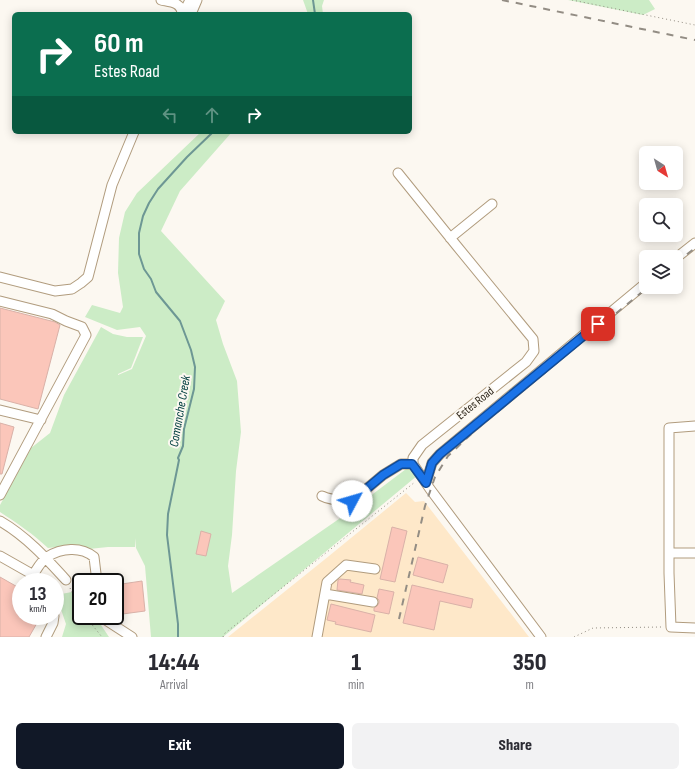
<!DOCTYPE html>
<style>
:root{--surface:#fff;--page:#f2f2f3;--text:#2b2b33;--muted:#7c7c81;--accent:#111827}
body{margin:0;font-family:"Sofia Sans Condensed",sans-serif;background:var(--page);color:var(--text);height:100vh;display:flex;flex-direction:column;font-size:15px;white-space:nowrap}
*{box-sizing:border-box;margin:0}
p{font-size:13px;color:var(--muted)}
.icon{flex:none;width:22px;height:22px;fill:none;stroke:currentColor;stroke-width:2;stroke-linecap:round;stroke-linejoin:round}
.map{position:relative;height:637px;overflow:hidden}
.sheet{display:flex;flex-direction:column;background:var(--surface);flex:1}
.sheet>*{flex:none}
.banner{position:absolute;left:12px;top:12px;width:400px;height:122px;border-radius:6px;box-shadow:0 2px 10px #0003;background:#0b6e4f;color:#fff;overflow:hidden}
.needle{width:26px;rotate:143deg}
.buttons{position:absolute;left:639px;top:146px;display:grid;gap:8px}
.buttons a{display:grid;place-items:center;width:44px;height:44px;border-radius:6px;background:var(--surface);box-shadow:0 2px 10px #0003;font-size:20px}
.speed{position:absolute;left:12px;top:573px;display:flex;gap:8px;font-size:20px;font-weight:700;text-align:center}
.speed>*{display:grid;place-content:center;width:52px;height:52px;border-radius:50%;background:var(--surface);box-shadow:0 2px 10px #0003;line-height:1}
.speed small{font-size:10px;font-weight:400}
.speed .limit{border:2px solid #111;border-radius:6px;background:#fff;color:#111}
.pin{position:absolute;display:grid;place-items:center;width:34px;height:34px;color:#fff;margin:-17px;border-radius:8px;box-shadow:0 2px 6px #0006}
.me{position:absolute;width:44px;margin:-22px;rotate:51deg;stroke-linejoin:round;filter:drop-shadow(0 0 3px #0008)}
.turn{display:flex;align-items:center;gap:14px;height:84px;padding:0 16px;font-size:18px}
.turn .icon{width:52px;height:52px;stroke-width:2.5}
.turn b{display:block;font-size:28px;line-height:34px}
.lanes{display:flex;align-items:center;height:38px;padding:0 16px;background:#0003;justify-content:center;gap:20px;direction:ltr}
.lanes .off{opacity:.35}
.eta{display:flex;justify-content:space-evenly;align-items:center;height:68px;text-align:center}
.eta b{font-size:24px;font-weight:800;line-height:28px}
.primary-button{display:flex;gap:8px;margin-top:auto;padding:8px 16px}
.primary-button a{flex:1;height:46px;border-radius:6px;background:var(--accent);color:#fff;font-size:16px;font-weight:800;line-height:46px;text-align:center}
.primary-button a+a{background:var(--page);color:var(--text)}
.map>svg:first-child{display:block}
.built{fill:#fee8c9}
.green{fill:#ccecc6}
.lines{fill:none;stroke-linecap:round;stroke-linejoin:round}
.stream{stroke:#6d9794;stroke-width:2}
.building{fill:#fbc6ba;stroke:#d9b1a8}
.minor-casing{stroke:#b19c7e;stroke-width:11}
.path{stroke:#918b81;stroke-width:1;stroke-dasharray:1 3;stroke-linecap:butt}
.minor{stroke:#fff;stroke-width:9}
.rail{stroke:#938d84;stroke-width:2;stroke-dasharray:7 7;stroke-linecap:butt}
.route-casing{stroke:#114b97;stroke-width:10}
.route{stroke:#1a73e8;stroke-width:7}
.labels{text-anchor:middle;stroke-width:4;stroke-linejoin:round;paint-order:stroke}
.street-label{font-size:12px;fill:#2d2519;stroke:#fcf8f1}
.water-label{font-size:13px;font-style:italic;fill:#034041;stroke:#fcf8f1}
</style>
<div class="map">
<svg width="695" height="637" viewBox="0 0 695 637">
<rect width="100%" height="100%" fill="#fcf8f1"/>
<!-- built -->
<path class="built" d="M406 493 415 502 424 501 529 637H228L329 556Z"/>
<!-- green -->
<path class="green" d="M303 0H324L322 6 323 14H308Z
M568 0H649L655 9 643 15Z
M201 132H232L180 191 161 231 225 301 216 320 223 344 237 381 241 432 236 471 232 535 228 566 232 593 349 512 410 466 418 475 223 637H151L145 566 136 548 135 538V547H108L89 549 66 546 48 548C33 534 17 523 0 512V505L31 448 50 433 64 395 101 327 113 334 127 337H143L131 368 118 374V375L132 369 146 336 140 327 117 330 85 317 92 305 120 313 123 307 118 273 119 238 125 212 137 193Z
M77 591 81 596V616H95L109 637H62L66 624 56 595Z"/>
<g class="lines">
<!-- stream -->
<path class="stream" d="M313 0 315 14
M178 637V624L167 535 168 514 179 460 178 458 183 446 184 429 194 389 195 367 191 350 180 321 156 292 151 279 144 269 139 254V233L143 216 149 203 158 189 187 157 213 132"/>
</g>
<!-- building -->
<path class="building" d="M0 308 55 322 60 325 38 409 0 399Z
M0 423 14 427 2 474H0Z
M392 527 407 531 395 582 380 579Z
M201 531 211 534 206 556 196 554Z
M418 557 448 565 443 583 413 575Z
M0 577 21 589V616H41L29 637H0Z
M340 579 351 580 350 582 364 585 362 594 337 590 338 580Z
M142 581 145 611 115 615V585Z
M412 585 473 599 471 608 440 601 434 630 403 623Z
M379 589 394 592 389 614 374 611V608L377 606 379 603V600L377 598Z
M331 604 375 615 371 632 335 624 336 622 327 620Z"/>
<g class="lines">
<defs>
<path id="minor" d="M161 0C170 2 182 2 182 14
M183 14 190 0
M191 14 197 0
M398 173 456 245 533 339 534 351 526 362 422 445 413 458V464L430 489 541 637
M450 238 492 204
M676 258 695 243
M0 277 55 291 72 289 81 283 88 277 112 185 134 132
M0 301 52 314 66 321 82 327 86 335 0 495
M0 410 41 420
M695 426 669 428V573L671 627 695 628
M426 483 432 463 440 454 646 283
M322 496C332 501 341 500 352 501L383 475 401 464H413
M0 521C26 536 46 558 66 580
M669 553H695
M0 556 30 573 41 582
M33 575C37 569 41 561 47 557 61 548 81 546 94 557L97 582
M325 594 373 602
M101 616V617L132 637
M46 637 53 623 54 616
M317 637 327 582 346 565 375 569"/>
</defs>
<!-- minor casing -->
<use href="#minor" class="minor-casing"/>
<!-- path -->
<path class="path" d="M572 0 695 25
M70 588 81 611
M85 616 102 637
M223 637 224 634 415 482
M574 637 593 628 662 627"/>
<!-- minor -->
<use href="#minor" class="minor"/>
<!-- rail -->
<path class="rail" d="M502 0 695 40
M676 263 695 248
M399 619 425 506 435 477 448 456 467 438 478 428 648 287"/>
</g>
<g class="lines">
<defs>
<path id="route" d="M352 501 383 475 401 464H412L426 483 432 463 440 454 598 324"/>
</defs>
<!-- route casing -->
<use href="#route" class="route-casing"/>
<!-- route -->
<use href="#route" class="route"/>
</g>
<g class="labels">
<!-- street labels -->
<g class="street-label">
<text transform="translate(475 403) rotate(-39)" y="4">Estes Road</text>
</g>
<!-- water labels -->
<g class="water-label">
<text transform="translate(179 411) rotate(-80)" y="5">Comanche Creek</text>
</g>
</g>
</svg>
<div class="buttons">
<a><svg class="needle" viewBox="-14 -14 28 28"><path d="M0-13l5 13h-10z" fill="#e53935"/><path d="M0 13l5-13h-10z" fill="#7c7c81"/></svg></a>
<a><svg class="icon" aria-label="search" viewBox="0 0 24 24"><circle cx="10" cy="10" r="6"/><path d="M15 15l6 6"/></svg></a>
<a><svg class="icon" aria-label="layers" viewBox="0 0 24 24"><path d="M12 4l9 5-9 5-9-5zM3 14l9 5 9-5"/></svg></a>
</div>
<div class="speed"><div>13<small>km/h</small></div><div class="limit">20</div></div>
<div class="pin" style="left:598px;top:324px;background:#d93025"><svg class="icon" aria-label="arrive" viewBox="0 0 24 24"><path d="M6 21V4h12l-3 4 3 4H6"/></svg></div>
<svg class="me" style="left:352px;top:501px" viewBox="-20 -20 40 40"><circle r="19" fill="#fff"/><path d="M0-13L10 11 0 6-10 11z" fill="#1a73e8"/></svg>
<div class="banner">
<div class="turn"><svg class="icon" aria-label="right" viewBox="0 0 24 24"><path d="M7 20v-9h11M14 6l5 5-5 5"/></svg><div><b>60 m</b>Estes Road</div></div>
<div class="lanes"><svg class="icon off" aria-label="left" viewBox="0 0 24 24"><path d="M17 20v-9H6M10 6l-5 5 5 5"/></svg><svg class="icon off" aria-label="ahead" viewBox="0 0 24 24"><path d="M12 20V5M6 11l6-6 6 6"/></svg><svg class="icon" aria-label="right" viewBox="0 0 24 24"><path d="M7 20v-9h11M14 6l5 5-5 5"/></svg></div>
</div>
</div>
<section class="sheet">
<div class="eta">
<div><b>14:44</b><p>Arrival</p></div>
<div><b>1</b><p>min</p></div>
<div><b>350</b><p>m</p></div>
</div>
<div class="primary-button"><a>Exit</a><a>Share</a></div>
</section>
